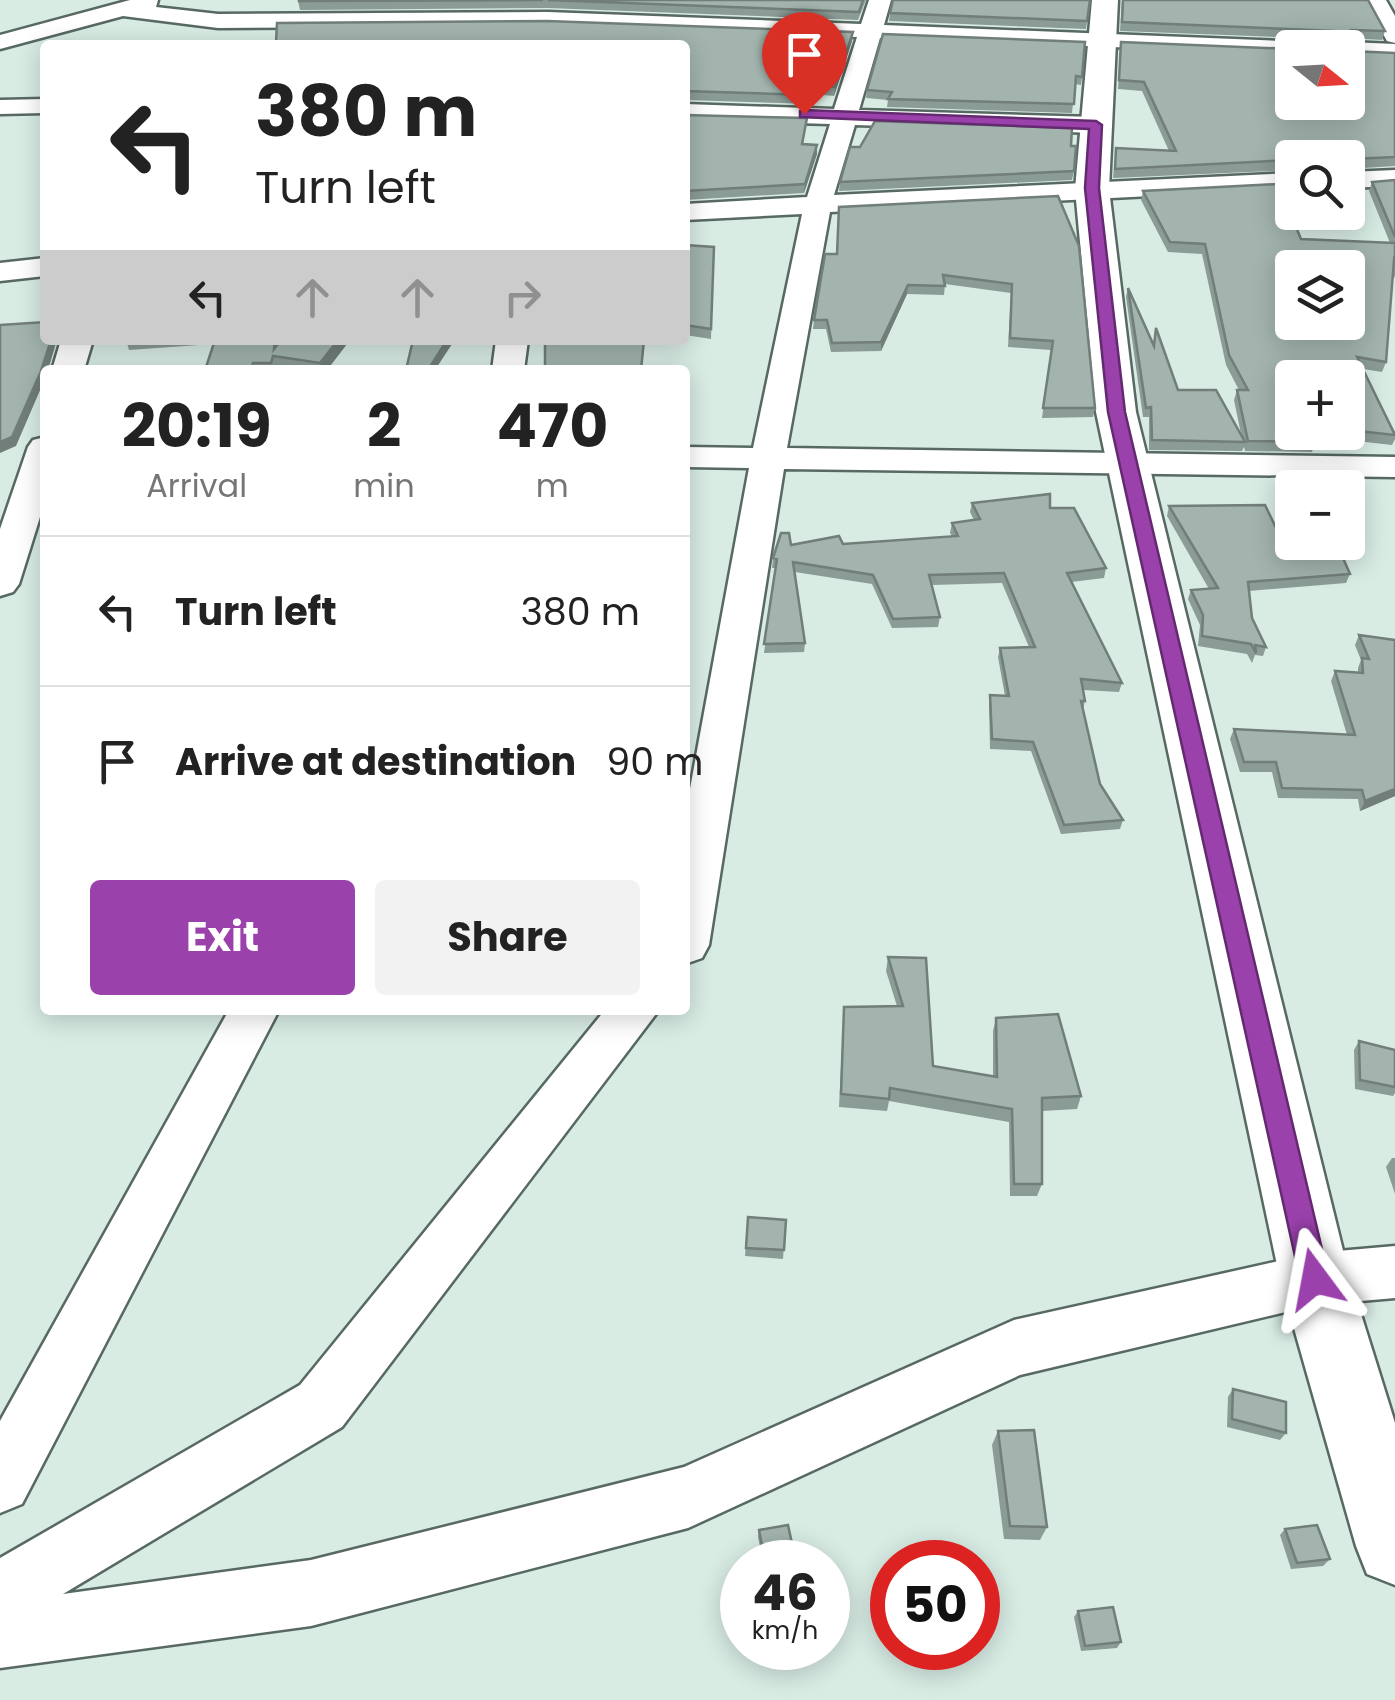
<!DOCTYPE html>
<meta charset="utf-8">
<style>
:root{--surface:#fff;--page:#f2f2f2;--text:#222;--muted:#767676;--line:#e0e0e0;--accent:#9a41ac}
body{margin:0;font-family:Poppins,sans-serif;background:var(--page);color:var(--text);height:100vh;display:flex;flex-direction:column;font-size:38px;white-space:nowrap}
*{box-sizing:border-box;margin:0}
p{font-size:32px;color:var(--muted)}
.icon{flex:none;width:55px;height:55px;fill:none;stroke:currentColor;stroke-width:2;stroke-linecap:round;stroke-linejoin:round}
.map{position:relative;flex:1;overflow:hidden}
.panel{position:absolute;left:40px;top:365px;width:650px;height:650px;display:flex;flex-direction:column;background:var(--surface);border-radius:10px;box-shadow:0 5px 25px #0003}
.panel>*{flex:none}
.guide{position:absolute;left:40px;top:40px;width:650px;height:305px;border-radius:10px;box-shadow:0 5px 25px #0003;background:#fff;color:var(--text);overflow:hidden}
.needle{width:65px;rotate:108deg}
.tools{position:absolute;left:1275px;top:30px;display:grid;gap:20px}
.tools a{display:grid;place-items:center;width:90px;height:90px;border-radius:10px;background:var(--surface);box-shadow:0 5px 25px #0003;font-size:50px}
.speed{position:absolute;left:720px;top:1540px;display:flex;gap:20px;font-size:50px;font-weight:700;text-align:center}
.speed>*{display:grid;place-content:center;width:130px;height:130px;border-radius:50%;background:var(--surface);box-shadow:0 5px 25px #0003;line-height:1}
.speed small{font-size:25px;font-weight:400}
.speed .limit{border:15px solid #d22;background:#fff;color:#111}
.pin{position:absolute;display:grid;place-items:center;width:85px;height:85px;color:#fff;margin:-102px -42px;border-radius:50% 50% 50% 0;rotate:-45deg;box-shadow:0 0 10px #0007}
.pin .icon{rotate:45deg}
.me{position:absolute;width:110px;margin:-55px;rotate:347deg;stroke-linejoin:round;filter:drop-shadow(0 0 8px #0008)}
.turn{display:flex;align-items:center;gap:35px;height:210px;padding:0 50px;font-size:45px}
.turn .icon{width:130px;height:130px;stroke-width:2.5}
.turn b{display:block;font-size:70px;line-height:85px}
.lanes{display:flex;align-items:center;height:95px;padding:0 50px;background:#0003;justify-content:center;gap:50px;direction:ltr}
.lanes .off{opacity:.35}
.eta{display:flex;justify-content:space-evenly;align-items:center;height:170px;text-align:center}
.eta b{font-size:60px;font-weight:700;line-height:70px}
.primary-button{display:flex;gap:20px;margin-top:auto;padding:20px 50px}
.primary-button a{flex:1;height:115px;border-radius:10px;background:var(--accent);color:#fff;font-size:40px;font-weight:700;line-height:115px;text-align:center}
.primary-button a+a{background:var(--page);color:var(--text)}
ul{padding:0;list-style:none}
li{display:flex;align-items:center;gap:30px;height:150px;padding:0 50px;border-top:2px solid var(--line)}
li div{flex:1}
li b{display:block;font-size:38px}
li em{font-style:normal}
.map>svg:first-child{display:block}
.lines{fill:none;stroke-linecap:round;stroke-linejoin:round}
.minor-casing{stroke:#576962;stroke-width:5}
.major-casing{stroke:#576962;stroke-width:5}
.minor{fill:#fff;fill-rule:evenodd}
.major{fill:#fff;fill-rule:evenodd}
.wall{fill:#8b9b95;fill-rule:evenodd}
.shaded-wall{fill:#717e79}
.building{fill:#a2b4ad;stroke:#717e79;stroke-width:2.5;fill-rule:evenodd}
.route{fill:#9a41ac;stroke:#642a70;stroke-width:2.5}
</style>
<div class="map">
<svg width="1395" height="1700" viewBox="0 0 1395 1700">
<rect width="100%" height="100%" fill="#d8ece4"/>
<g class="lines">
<defs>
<path id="minor" d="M130 0H158L156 7 218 14 548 12 861 24 869 0H891L884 25 1331 43 1334 48H1292V54L880 38 859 110 1095 117 1108 125 1095 133 855 125 834 195 1292 173V189L830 212 787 448 1395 457V477L784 469 709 945 702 958 685 964V816L749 468 685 467V447L753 448 802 214 685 220V204L807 197 830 124 685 120V104L834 109 857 37 548 26 218 28 123 16 0 49V35Z
M1364 0H1386L1395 16V43L1387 41Z
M1348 42 1395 44V58L1348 56V48H1337Z
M45 99V113L0 114V100Z
M1395 170V186L1348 188V172Z
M45 258V276L0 281V263Z
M61 340H93L84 370H52Z
M496 340H528L524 370H492Z
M45 437V501L19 584 13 592 0 596V529L28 447 33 440Z
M229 1010H279L22 1504 0 1513V1421Z
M605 1010H659L342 1427 63 1594 311 1560 684 1467 1014 1320 1315 1253 1395 1246V1298L1315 1305 1020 1375 688 1528 311 1626 0 1668V1558L300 1385Z"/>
<path id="major" d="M1092 0H1118L1109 189 1136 412 1350 1279 1395 1423V1585L1367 1574 1356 1546 1280 1279 1096 412 1075 189Z"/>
</defs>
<!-- minor casing -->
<use href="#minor" class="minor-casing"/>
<!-- major casing -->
<use href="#major" class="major-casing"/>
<!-- minor -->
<use href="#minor" class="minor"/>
<!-- major -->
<use href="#major" class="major"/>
</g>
<!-- wall -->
<path class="wall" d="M300 0H866L858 20 548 8 300 10 298 1Z
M1090 0 1086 29 889 21 890 13Z
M1122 0H1368L1385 31 1382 40 1348 38 1339 43 1350 51 1395 53V166L1348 169V158H1292V170L1113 178 1116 148 1169 151 1142 91 1118 89 1121 42 1292 49 1334 43 1331 39 1120 31Z
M853 32 852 41 834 96 812 94 810 104 685 100V45Z
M883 34 1082 77 1081 85 1075 84 1072 113 887 107 888 100 866 98 867 90Z
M685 115 807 118 803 144 817 154 804 193 685 200Z
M1071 146 1074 171 1072 180 839 191 840 182 860 147Z
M1395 180V278L1393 274 1386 362 1382 372 1363 369 1395 432V439L1392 445 1312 436 1315 442 1312 452 1245 451 1244 447 1242 451 1149 450V417H1143L1126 297 1128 288 1153 345 1156 328 1178 390 1241 434 1234 400 1237 390H1239L1226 365 1202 254 1168 252 1141 200 1143 191 1301 239 1390 243 1369 191 1372 182ZM1348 378V432H1292Z
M1058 196 1095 408 1093 417 1042 418 1051 350 1008 347 1011 293 945 284 944 295 907 294 881 351 831 352 826 329H813L814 320Z
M685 245 714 247 711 339 685 335Z
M126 340H350L327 370H205L213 344 129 350Z
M972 503 1050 508 1106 568 1104 578 1071 582 1122 683 1119 692 1083 690 1085 701 1083 710 1100 784 1123 820 1120 829 1061 834 1031 751 990 749 989 704 990 695 1005 696 998 657 1000 648 1029 647 1002 583 932 585 940 617 938 627 892 628 872 584 795 572 805 643 804 652 764 653 776 568H772L773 558 791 545 843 544 952 536 950 533 952 523 974 520 970 512Z
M1169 506 1282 540 1350 574 1346 583 1249 591 1252 618 1266 647 1263 656 1255 655 1252 663 1247 654 1198 646 1200 625 1188 599 1191 590 1209 589 1167 516Z
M1359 635 1395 640V796L1360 811 1358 799 1278 798 1272 772H1240L1230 739 1234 729 1347 735 1331 681 1335 671 1358 672V668L1361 660 1355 645Z
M888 957 933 1066 993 1076V1031L996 1018 1081 1096 1077 1109 1042 1111V1184L1037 1196H1010L1009 1122 889 1101 887 1111 839 1107 844 1007 897 1006 886 971Z
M1359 1041 1395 1050V1093L1393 1096 1355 1089 1354 1050Z
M1392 1158H1395V1194L1386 1167Z
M748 1217 786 1220 783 1259 745 1256Z
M1233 1389 1286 1433 1280 1440 1227 1427 1228 1397Z
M998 1431 1047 1527 1040 1540 1004 1539 992 1445Z
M1285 1529 1330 1559 1323 1566 1291 1569 1280 1535Z
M759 1530 796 1562H763L758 1537Z
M1078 1611 1121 1642 1117 1648 1081 1651 1074 1617Z"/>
<!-- shaded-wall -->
<path class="shaded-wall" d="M1351 30 1348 38 1336 44 1339 36Z
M853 32 852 41 834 96 835 87Z
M817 145V154L804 193 805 184Z
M908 285 907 294 881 351V342Z
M51 340H57L48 370H45L44 381 16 446 0 453V442Z
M338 340H350L327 370H321L320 363Z
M447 340 454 341 435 370H428Z
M1395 789V796L1360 811 1365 801Z"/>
<!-- building -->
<path class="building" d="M300 0H543L298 1Z
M548 0H863L859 12Z
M893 0H1090L1087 21 890 13Z
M1123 0H1368L1385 31 1351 30 1339 36 1334 31 1122 22Z
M547 21 853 32 835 87 813 85 811 95 685 91V45H258L276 42 277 23Z
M883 34 1085 42 1082 77 1076 76 1074 104 888 99 892 92 867 90Z
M1121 42 1292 49V102H1348V48H1295L1298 43H1347L1350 51 1395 53V157L1351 159 1348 163V158H1292V160L1115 169 1116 148 1176 151 1144 82 1119 80Z
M685 115 807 118 802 144 817 145 805 184 685 191Z
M875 121 1072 128 1071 146H1076L1074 171 840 182 850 147H860Z
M1395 180V237L1372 182Z
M1278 184 1301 239 1395 243V262L1394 260 1386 362 1357 357 1395 435 1348 430V378H1292V432H1310L1315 442 1248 441 1237 390H1248L1229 355 1205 244 1170 242 1143 191ZM1292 268H1348V322H1292Z
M1058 196 1079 246 1095 408H1043L1053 341 1010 338 1012 284 943 275 945 286 908 285 881 342 832 343 827 320H814L825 254H837L839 207Z
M685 245 714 247 711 329 685 325Z
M1128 288 1154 346 1156 328 1178 390H1216L1245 442 1152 440 1151 407 1146 408Z
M45 322V340H51L41 371 12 437 0 442V325Z
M215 340H275L274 349 281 340H338L320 363 273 356 271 363H253L251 370H205Z
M413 340H447L428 370H406Z
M558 340H644L641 370H545V343L558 344Z
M1050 494V508H1074L1106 568 1067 573 1122 683 1081 679 1085 701H1081L1100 784 1123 820 1064 825 1033 742 992 739 990 695 1009 696 1000 648 1035 647 1004 573 929 575 940 617 893 619 873 575 793 562 805 643 764 644 777 559 773 558 781 533H789L791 545 839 536 843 544 958 536 952 523 980 519 972 503Z
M1265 505 1282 540H1292V542H1336L1350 574 1248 582 1252 618 1266 647 1255 645 1256 653 1251 644 1202 636 1203 615 1191 590 1218 588 1169 506Z
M1359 635 1395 640V789L1365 801 1362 790 1282 788 1276 762H1244L1234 729 1355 735 1335 671 1363 673 1362 658 1369 659Z
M888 957 926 958 933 1066 997 1077 996 1018 1058 1014 1081 1096 1042 1098V1184H1014L1012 1109 890 1088 889 1099 841 1094 844 1007 903 1006Z
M1359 1041 1395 1050V1087L1360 1080Z
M748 1217 786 1220 784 1250 746 1248Z
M1233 1389 1286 1402V1433L1232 1419Z
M1034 1430 1047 1527 1010 1526 998 1431Z
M788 1525 796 1562H765L759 1530Z
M1317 1525 1330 1559 1297 1563 1285 1529Z
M1113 1607 1121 1642 1085 1646 1078 1611Z"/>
<!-- route -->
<path class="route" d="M804 110 1096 121 1102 125 1099 188 1125 412 1329 1279 1325 1289 1315 1293 1305 1289 1300 1279 1108 412 1085 188 1089 129 800 117V111Z"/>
</svg>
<div class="tools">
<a><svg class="needle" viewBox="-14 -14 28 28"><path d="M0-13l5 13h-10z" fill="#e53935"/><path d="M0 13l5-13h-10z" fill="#767676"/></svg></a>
<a><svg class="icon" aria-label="search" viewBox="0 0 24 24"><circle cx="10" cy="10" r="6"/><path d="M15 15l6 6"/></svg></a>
<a><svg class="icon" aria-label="layers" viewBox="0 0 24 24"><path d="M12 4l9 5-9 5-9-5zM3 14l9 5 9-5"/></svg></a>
<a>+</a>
<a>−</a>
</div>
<div class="speed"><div>46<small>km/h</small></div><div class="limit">50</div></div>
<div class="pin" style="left:804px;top:114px;background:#d93025"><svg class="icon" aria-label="arrive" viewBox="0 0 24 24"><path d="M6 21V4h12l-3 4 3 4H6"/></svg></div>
<svg class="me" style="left:1315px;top:1279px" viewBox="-20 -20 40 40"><path d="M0-17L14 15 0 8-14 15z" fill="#9a41ac" stroke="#fff" stroke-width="4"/></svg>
<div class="guide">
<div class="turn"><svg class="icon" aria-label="left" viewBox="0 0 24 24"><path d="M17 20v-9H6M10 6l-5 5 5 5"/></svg><div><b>380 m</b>Turn left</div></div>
<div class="lanes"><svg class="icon" aria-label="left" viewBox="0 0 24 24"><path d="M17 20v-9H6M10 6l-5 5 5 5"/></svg><svg class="icon off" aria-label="ahead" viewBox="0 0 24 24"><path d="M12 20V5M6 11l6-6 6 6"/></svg><svg class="icon off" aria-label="ahead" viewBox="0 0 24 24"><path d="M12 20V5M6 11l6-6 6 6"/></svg><svg class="icon off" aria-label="right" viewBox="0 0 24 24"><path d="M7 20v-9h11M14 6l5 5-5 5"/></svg></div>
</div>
<section class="panel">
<div class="eta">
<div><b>20:19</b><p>Arrival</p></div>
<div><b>2</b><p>min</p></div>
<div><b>470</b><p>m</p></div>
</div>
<ul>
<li><svg class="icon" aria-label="left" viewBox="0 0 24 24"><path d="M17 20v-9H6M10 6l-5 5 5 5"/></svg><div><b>Turn left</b></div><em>380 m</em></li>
<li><svg class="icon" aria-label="arrive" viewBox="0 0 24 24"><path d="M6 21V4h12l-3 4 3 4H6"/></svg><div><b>Arrive at destination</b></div><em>90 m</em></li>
</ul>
<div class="primary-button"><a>Exit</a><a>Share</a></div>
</section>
</div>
